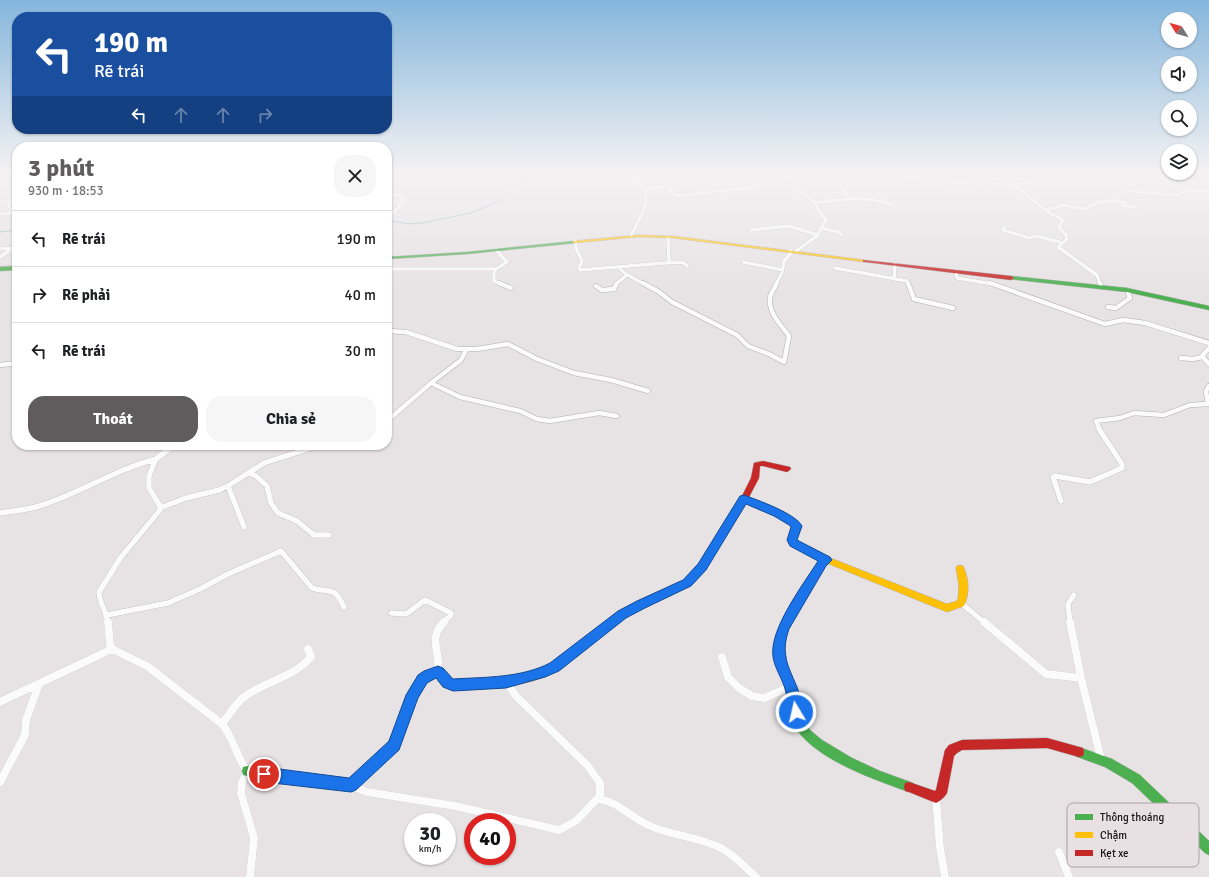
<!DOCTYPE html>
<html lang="vi">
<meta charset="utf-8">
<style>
:root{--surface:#fff;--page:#f6f6f6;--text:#202124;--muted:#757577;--line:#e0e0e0;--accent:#605c5d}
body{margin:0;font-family:Signika,sans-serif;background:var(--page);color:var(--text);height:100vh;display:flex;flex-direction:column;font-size:15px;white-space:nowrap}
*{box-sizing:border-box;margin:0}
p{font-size:13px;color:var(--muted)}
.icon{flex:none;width:22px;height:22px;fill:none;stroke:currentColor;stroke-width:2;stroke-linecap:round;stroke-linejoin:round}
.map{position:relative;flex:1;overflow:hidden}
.panel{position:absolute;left:12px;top:142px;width:380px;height:308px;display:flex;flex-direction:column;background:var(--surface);border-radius:16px;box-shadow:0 1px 3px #0004}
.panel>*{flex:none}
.guide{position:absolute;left:12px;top:12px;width:380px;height:122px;border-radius:16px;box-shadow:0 1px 3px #0004;background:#1a4fa0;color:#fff;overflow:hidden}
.needle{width:26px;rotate:307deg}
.tools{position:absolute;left:1161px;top:12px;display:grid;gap:8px}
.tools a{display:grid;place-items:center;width:36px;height:36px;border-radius:50%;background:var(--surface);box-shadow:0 1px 3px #0004;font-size:20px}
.speed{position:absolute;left:404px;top:813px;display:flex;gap:8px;font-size:20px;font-weight:700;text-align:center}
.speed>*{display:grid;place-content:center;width:52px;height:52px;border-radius:50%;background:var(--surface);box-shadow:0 1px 3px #0004;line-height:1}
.speed small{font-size:10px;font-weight:400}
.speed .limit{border:6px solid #d22;background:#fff;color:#111}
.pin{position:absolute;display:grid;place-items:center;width:34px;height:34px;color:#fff;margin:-17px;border:2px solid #fff;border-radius:50%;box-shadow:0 1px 4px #0007}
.me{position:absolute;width:44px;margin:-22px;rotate:351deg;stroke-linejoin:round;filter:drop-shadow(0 0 3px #0008)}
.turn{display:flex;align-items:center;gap:14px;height:84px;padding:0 16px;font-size:18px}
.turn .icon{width:52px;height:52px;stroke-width:2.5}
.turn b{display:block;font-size:28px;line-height:34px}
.lanes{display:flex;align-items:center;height:38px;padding:0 16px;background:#0003;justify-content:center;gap:20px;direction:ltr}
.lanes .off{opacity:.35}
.round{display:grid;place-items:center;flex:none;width:42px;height:42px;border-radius:16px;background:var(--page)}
.overview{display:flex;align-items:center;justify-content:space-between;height:68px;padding:0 16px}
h1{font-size:24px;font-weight:800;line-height:30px;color:var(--accent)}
.button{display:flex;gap:8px;margin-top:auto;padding:8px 16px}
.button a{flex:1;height:46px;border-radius:16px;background:var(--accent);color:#fff;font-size:16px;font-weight:800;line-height:46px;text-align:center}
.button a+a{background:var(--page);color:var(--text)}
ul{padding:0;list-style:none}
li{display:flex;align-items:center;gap:12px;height:56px;padding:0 16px;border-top:1px solid var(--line)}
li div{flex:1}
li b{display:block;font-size:15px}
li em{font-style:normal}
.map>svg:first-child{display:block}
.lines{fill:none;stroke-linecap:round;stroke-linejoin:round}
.stream{stroke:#92b9c9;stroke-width:1}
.street-far3-casing{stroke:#b3afb1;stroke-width:4}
.street-far2-casing{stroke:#b3afb1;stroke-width:5.5}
.street-far1-casing{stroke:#b3afb1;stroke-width:6}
.street-casing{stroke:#b3afb1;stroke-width:8}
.fast-casing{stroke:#b3afb1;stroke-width:1}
.slow-casing{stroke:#b3afb1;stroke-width:1}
.jam-casing{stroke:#b3afb1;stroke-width:1}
.street-far3{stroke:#fbfbfb;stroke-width:3.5}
.street-far2{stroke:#fbfbfb;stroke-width:4.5}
.street-far1{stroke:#fbfbfb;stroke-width:5.5}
.street{stroke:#fbfbfb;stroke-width:8}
.fast{fill:#4caf50;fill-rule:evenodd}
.slow{fill:#ffc107;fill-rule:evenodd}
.jam{fill:#c62828;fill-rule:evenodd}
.route{fill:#1a73e8;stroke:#114b97}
.key{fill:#e9e0e3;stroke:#aaa3a5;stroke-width:1}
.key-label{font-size:11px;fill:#171415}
</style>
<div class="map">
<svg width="1209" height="877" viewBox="0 0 1209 877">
<rect width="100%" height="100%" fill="#e7e2e4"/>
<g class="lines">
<!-- stream -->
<path class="stream" d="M387 220 408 224 422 223 471 213 500 201 519 182 530 176 542 173
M0 232 17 230"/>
<defs>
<path id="street-far3" d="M624 173C660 190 644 208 631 236
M776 173 786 175
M795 173 796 187 816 203 819 212 826 220 817 236 796 251
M989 173 1014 185 1048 212 1063 220 1059 227 1066 235 1067 239 1058 247 1097 275 1100 284
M898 174 946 182 1014 185 1036 181 1052 173
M635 177 646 173
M840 186 849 197
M646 189 667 186 675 195 680 196 745 188 785 177 795 176
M1126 191 1178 195 1187 190 1209 191
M387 193 400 196 404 199 399 207 387 218
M816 203C843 199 866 195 893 205
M1122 205 1137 208
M1046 210 1064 205 1084 209 1099 202H1106L1108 200 1126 203
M10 213 12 210 9 206 15 187 14 173
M0 214 17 213
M1005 226 1003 230 1029 238 1037 236 1063 243
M821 228 839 232 842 235
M751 230 789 226 818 235
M668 237 669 262
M575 241 576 248 582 261 579 268 580 270 677 262 684 263 687 266
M0 248 17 249
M0 257 11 249
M743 262 783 270
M618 267 626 274 644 284
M835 268 907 281 908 284
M387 269H496L507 262 496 250
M496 269 494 273V281L501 284
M956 271 957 278 993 284
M894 279 895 264
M616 284 627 275
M776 284 782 273 784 261 790 254 791 250"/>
<path id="street-far2" d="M499 283 511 288
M643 283 659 292 672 302 737 335 748 346 769 354 784 362 789 336C781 325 768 313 770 297 771 293 775 287 777 283
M908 283 914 299 953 308
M990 283 1105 324 1123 320 1145 323 1209 343
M1100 283 1101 287
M596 286 602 290 614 289 617 283
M1108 307 1116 308 1130 298 1127 290
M387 331 406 332 457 349H477L508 344 537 359 574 373 611 380 648 391
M1209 348 1202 356 1209 364
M466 350 461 360 431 383 460 397 520 411 537 419 550 421 599 413 617 416
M1181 358 1193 359 1202 357
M0 365 17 363
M387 421 431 383
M1100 430 1096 421 1120 418 1134 413 1164 415 1190 405 1208 404 1206 391 1209 386"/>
<path id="street-far1" d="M249 473 256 476 267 486 271 503 278 513 297 521 314 535H329
M228 486 244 527
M744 499C762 507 782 513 797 526L792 540 793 543 826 560
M1061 501 1053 477 1055 476 1090 482 1122 468V464L1099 429
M160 508 186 498 219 490 228 486 264 463 320 445
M0 513C12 511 25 510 36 507 78 495 113 470 156 459
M961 603 985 623
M391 613 406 614 425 600 451 613V615L443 623
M107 615 168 603 200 589 228 574 281 551 312 588C331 594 333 584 344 607
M108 623C107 612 99 603 99 592L121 557 160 510V506L149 488V476L156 459 174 445
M1070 623 1068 604 1074 595"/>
<path id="street" d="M108 622 110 645 112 649 147 666 222 724C233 737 236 756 247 771L242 783 241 793 254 838 250 877
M984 622 1046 674 1081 678
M1070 622 1081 678 1101 759
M722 657 728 677 739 688 752 696 764 698 790 687
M438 672C441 651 427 639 444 622
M506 682 517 697 587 765 600 783V799
M0 702 112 649
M222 724C229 715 235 704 244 697 265 681 293 678 311 657L308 649
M0 782 25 735 26 720 39 684
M352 786 367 792 455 806 559 830 576 821 597 799C618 801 630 817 648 825 671 836 698 836 721 848 734 855 745 867 756 877
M936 797 940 848 945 877
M1059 852 1069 877"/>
<path id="fast" d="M574 241H576V243L467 254 387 259V257L467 252Z
M17 266V270L0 271V267Z
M1011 276 1127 288 1209 306V310L1127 292 1009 279V277Z
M783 665 786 666 796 687 800 716 810 730 822 740 852 758 880 771 913 783 914 787 913 791 909 792C873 779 810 758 792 722 788 713 789 702 787 692 785 684 781 677 778 669L780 666Z
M401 724 405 725 406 729 394 754 355 789 351 790 247 776 243 775 242 771 243 767 247 766 349 779 386 746 397 725Z
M1079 747 1112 759 1140 775 1209 841V855L1205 853 1132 783 1105 767 1075 756 1074 752 1075 748Z"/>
<path id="slow" d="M638 235 673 236 865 260 867 261 865 262 673 238 638 237 574 243 572 242 574 241Z
M824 558 833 559 947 604 957 601 958 599 959 586 956 568 957 566 960 565 963 566C969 578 970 593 964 606L947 612 829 564H826C811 585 788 619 784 644 782 653 785 661 788 669L786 672 783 673 780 672C776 664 773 654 774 645 778 620 805 579 821 559Z
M571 651 574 652 576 655C574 659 570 661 567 664 542 685 503 687 472 688 466 689 460 690 454 689 446 689 441 683 436 677 413 687 413 712 405 733L401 734 397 733 396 729C405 700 406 679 438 668L441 669 453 680 504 677 530 672 552 664Z"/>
<path id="jam" d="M863 260 1011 276 1014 278 1011 280 865 262H863Z
M763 461 790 467 791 469 787 472 763 466H760L759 478 748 499 709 563 698 577 690 585 644 607 625 618 574 658 571 659 568 658 566 655 568 652 619 612 638 601 684 581 692 573 703 559 741 498 751 478 754 463Z
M1047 738 1083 748 1084 752 1083 756 1079 757 1047 748 962 750 957 753 954 756 947 793C944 798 941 800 936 803L909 792 905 791 904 787 905 783 909 782 935 791 936 790 945 750 949 745 962 740Z"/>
</defs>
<!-- street-far3 casing -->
<use href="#street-far3" class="street-far3-casing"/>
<!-- street-far2 casing -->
<use href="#street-far2" class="street-far2-casing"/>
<!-- street-far1 casing -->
<use href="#street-far1" class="street-far1-casing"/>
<!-- street casing -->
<use href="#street" class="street-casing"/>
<!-- fast casing -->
<use href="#fast" class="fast-casing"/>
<!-- slow casing -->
<use href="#slow" class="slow-casing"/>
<!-- jam casing -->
<use href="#jam" class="jam-casing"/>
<!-- street-far3 -->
<use href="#street-far3" class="street-far3"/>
<!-- street-far2 -->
<use href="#street-far2" class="street-far2"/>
<!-- street-far1 -->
<use href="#street-far1" class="street-far1"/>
<!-- street -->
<use href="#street" class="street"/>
<!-- fast -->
<use href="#fast" class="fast"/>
<!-- slow -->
<use href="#slow" class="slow"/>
<!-- jam -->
<use href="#jam" class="jam"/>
</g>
<!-- sky -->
<linearGradient id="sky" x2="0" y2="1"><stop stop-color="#85b6dc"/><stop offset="0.58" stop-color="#f4f2f3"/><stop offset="1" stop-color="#f4f2f3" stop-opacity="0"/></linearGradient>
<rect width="1209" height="296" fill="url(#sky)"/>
<!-- route -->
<path class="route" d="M744 495C757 500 795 513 802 526L797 540 830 557 832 560 826 566 789 629C786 638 784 647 786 657 788 674 808 699 800 716L796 718 791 716C787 708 788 698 785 689 782 678 775 669 773 657 769 629 803 585 818 561L790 546 787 540 791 527 789 525 774 516 746 504 706 570 691 586 645 608 626 618 559 671 545 677 506 688 453 691 443 687 436 678 427 683 418 698 399 750 356 790 351 792 264 782 259 779 257 774 259 770 264 767 349 778 389 741 406 695 418 675 424 671 438 666 443 668 453 679C485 677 521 678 550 663L618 611 637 601 683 580 698 564 740 496Z"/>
<!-- legend -->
<rect x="1067" y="803" width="132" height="64" rx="6" class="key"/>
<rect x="1075" y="814" width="18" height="6" fill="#4caf50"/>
<rect x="1075" y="832" width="18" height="6" fill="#ffc107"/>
<rect x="1075" y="850" width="18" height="6" fill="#c62828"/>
<g class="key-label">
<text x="1100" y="821">Thông thoáng</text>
<text x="1100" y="839">Chậm</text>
<text x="1100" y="857">Kẹt xe</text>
</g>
</svg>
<div class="tools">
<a><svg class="needle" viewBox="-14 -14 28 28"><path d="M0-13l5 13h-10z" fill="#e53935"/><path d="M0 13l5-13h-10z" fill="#757577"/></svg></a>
<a><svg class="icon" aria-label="sound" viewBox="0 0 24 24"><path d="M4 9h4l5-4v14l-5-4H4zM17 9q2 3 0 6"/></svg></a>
<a><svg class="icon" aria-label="search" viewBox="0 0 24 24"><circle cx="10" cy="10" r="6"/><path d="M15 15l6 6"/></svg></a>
<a><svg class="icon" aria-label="layers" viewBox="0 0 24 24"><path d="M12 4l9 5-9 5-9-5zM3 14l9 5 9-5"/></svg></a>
</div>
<div class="speed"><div>30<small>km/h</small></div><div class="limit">40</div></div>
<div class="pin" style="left:264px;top:774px;background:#d93025"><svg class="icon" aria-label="arrive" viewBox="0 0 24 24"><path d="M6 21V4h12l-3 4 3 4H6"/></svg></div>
<svg class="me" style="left:796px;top:712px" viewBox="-20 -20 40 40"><circle r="17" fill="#1a73e8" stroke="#fff" stroke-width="3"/><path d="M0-11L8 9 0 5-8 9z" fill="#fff"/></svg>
<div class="guide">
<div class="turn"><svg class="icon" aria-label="left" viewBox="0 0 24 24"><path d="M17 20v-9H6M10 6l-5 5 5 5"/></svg><div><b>190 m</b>Rẽ trái</div></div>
<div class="lanes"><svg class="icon" aria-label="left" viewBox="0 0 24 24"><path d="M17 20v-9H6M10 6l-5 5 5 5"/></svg><svg class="icon off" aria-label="ahead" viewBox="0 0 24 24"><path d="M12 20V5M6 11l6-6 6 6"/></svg><svg class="icon off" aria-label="ahead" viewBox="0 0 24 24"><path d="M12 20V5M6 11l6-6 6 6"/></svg><svg class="icon off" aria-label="right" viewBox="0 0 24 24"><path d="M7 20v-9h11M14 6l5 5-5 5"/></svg></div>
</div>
<section class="panel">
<div class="overview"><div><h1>3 phút</h1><p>930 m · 18:53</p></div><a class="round"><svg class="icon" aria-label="close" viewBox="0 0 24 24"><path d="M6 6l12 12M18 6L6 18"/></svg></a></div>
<ul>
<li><svg class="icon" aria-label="left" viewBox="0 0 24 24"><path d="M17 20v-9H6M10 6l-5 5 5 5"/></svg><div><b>Rẽ trái</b></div><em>190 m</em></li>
<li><svg class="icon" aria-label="right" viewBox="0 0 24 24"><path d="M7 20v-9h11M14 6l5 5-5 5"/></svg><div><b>Rẽ phải</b></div><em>40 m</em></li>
<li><svg class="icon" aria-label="left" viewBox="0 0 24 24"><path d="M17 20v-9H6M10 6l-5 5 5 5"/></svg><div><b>Rẽ trái</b></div><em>30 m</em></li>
</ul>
<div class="button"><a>Thoát</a><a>Chia sẻ</a></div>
</section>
</div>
